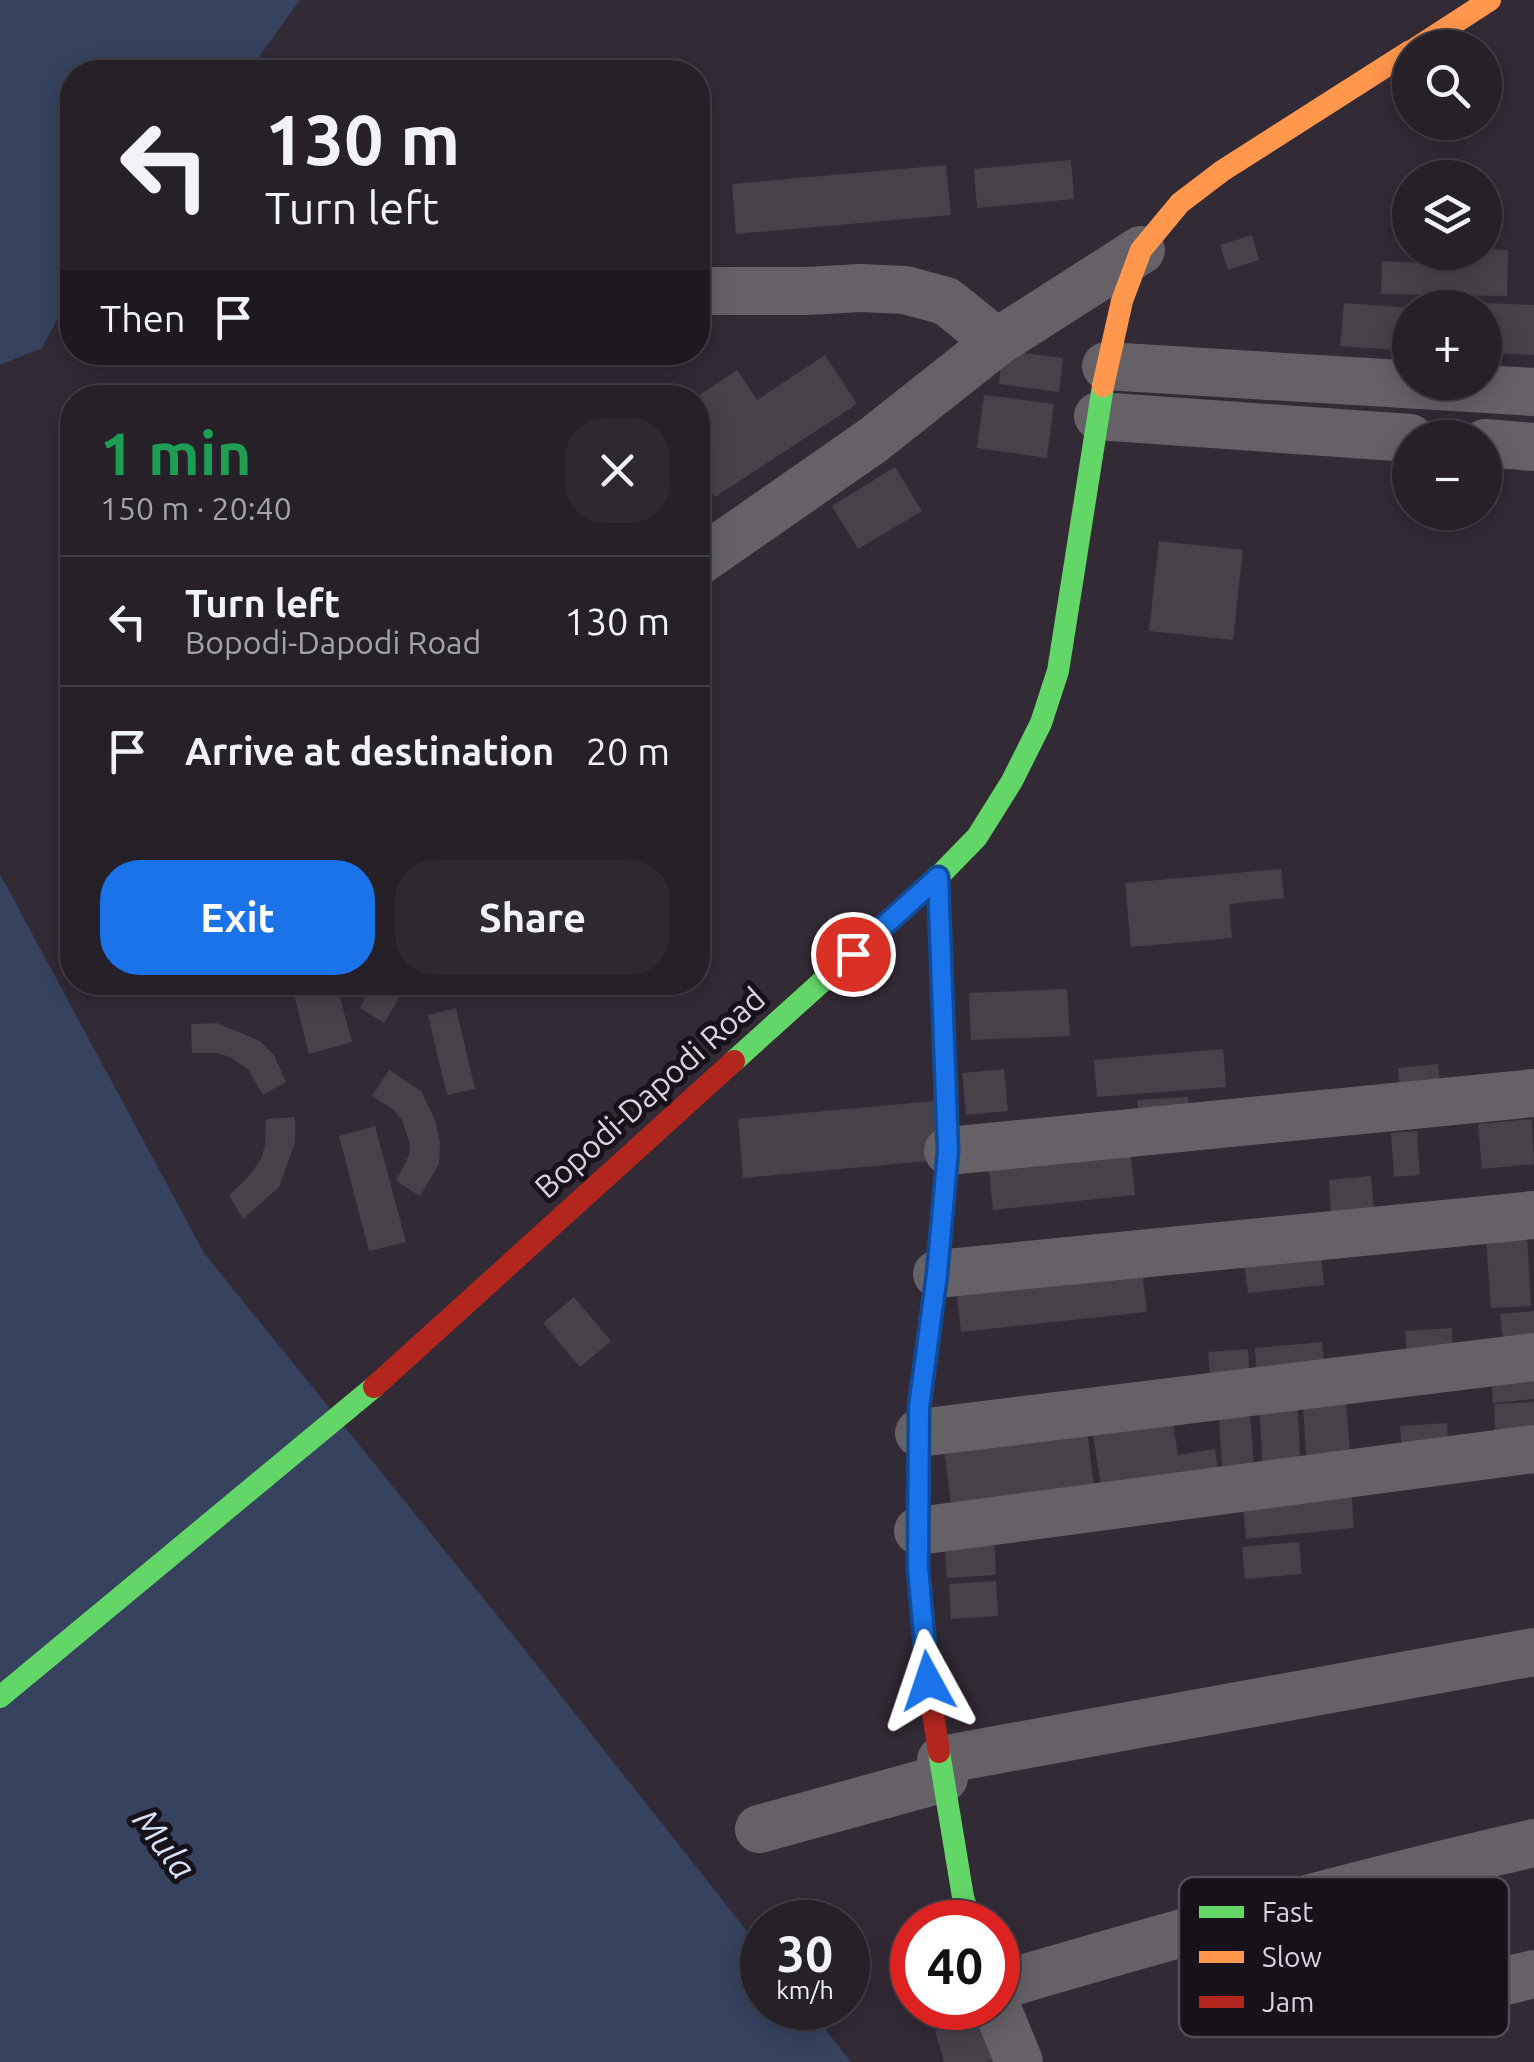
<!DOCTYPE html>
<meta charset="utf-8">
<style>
:root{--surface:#262028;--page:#2e2830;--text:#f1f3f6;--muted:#a4a3a8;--line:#423e45;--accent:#1a73e8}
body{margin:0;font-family:Ubuntu,sans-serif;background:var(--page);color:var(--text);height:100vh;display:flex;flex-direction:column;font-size:38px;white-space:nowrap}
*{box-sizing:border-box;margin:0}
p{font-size:32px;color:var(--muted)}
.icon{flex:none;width:55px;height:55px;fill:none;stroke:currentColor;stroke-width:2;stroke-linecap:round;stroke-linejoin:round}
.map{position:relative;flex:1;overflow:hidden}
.details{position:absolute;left:60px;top:385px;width:650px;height:610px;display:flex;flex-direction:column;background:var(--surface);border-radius:40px;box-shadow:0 5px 25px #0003,0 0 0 2px var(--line)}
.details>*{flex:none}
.top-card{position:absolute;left:60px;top:60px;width:650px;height:305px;border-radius:40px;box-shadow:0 5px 25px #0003,0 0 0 2px var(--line);background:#262028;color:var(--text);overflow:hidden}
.fabs{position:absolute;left:1392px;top:30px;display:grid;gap:20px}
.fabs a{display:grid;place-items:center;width:110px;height:110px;border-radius:50%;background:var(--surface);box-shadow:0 5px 25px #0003,0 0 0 2px var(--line);font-size:50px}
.speed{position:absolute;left:740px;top:1900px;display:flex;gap:20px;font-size:50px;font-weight:700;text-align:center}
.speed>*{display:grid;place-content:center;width:130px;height:130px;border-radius:50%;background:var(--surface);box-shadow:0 5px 25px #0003,0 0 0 2px var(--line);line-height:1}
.speed small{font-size:25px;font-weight:400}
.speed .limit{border:15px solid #d22;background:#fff;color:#111}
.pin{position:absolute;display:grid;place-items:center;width:85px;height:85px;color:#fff;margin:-42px;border:5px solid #fff;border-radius:50%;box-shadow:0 2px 10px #0007}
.me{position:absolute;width:110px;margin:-55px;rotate:355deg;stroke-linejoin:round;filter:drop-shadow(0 0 8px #0008)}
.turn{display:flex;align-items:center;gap:35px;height:210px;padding:0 40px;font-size:45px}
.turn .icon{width:130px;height:130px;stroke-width:2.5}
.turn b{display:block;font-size:70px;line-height:85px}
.then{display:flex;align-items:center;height:95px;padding:0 40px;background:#0003;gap:20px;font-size:38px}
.round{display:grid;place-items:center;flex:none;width:105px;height:105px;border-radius:40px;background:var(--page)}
.headline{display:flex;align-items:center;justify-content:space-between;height:170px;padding:0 40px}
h1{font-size:60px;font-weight:700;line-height:75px;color:#1e9e55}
.primary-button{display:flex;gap:20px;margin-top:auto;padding:20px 40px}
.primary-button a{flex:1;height:115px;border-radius:40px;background:var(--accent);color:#fff;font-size:40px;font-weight:700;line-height:115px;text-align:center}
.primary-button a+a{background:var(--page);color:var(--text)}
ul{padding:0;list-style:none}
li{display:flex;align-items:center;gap:30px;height:130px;padding:0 40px;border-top:2px solid var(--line)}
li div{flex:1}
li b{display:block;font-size:38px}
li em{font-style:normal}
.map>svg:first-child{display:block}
.water{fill:#36425e}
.building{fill:#474149}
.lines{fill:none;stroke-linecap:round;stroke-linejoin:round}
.street{stroke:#656167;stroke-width:48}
.fast{stroke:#63d668;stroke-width:22}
.slow{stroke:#ff974d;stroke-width:22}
.jam{stroke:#b3261e;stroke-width:22}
.route-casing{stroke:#114b97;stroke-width:25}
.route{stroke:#1a73e8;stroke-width:18}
.labels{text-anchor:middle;stroke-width:10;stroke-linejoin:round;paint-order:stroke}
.street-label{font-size:32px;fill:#dad2de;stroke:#17121a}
.water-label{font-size:35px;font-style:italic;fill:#d6e2f8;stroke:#17121a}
.key{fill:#17121a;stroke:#524c55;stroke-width:2.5}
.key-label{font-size:28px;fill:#dad2de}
</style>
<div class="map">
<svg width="1534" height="2062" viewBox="0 0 1534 2062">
<rect width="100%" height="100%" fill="#322a35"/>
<!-- water -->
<path class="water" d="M0 0H300L248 72H72V292L42 348 0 365Z
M0 874 204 1253 513 1635 762 1950V2008H808L851 2062H0Z"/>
<!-- building -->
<path class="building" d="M1071 160 1074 199 977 208 974 169Z
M946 165 951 215 736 234 732 184Z
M1252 235 1259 260 1228 270 1220 245Z
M1485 249 1508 250 1507 296 1381 294 1382 261 1430 263 1431 252H1485Z
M1444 301 1534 305V355L1485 353V308H1443Z
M1344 303 1410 308V351L1340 346Z
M1002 350 1063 358 1059 392 999 384Z
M825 355 857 404 715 497 698 469V396L737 370 757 400Z
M984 395 1054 404 1047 458 977 448Z
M895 467 922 511 858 549 832 506Z
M1159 541 1243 550 1233 640 1149 631Z
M1281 869 1284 898 1229 904 1232 938 1131 947 1125 883Z
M291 982H336L352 1042 309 1054Z
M372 982H403V992L384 1023 360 1008Z
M1067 989 1070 1036 971 1040 969 993Z
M456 1008 475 1089 447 1095 428 1015Z
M217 1023 260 1041 274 1055 286 1082 263 1095 248 1069 230 1057 217 1053H192L191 1024Z
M1223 1049 1226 1087 1097 1097 1094 1060Z
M1438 1064 1442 1098 1401 1102 1398 1068Z
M1004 1069 1008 1111 966 1115 962 1073Z
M389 1070 421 1091 435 1120 440 1143 439 1164 420 1196 396 1181 409 1155 410 1144 402 1120 394 1110 372 1096Z
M1188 1097 1189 1126 1140 1129 1137 1100Z
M934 1101 939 1160 743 1178 738 1119Z
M295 1117V1143L279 1187 243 1219 229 1195 250 1175 262 1157 265 1144 266 1119Z
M1532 1119 1534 1164 1482 1169 1478 1124Z
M375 1126 406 1242 369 1251 339 1136Z
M1417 1131 1420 1175 1394 1177 1391 1133Z
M1130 1147 1135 1195 993 1210 988 1162Z
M1371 1176 1375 1221 1332 1225 1329 1180Z
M1527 1236 1531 1306 1491 1308 1486 1238Z
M1321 1255 1324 1285 1248 1293 1244 1263Z
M1142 1269 1147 1312 961 1332 956 1288Z
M574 1297 611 1341 580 1367 543 1323Z
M1534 1311V1353L1505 1356 1500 1314Z
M1452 1328 1453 1359 1407 1361 1405 1331Z
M1322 1342 1325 1380 1257 1386 1255 1348Z
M1248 1349 1250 1386 1211 1389 1208 1352Z
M1534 1369V1399L1493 1403 1491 1373Z
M1345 1389 1351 1464 1307 1467 1302 1393Z
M1297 1394 1301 1473 1263 1476 1259 1396Z
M1534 1402V1442L1496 1444 1494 1404Z
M1249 1403 1255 1475 1223 1478 1218 1406Z
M1171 1411 1178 1455 1215 1449 1220 1485 1104 1504 1091 1424Z
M1086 1421 1096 1504 953 1522 943 1439Z
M1447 1423 1449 1458 1403 1461 1400 1426Z
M1351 1491 1354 1528 1246 1539 1243 1503Z
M994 1534 996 1575 947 1578 944 1537Z
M1299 1542 1302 1574 1245 1579 1242 1547Z
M996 1581 998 1616 951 1619 949 1584Z
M983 2018 994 2060 986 2062H944L935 2031Z"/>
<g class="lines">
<!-- street -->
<path class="street" d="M698 291H807L860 288 905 290 946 301 997 342
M1106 366 1534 392
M1098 416 1410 438
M1485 443 1534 447
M698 562 872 441 997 342 1141 250
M948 1151 1534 1093
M937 1274 1534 1215
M919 1433 1534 1357
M918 1531 1534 1449
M941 1760 1534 1652
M759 1829 944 1778
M998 1986C1175 1934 1353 1884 1534 1843
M997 2008 1019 2062
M1377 2012 1534 1974"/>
<!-- fast -->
<path class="fast" d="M734 1061 938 877 977 837 1012 781 1041 723 1058 671 1103 386
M936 1283 948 1151 938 877
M0 1697 374 1387
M939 1752 963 1897 971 1922"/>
<!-- slow -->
<path class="slow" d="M1416 48 1490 0
M1103 386 1122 301 1141 250 1180 203 1222 171 1410 51"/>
<!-- jam -->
<path class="jam" d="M936 1283 919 1407 918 1568 928 1681 939 1752
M374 1387 734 1061"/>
</g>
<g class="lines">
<defs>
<path id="route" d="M853 954 938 877 948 1151 937 1274 919 1407 918 1568 928 1681"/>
</defs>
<!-- route casing -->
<use href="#route" class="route-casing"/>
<!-- route -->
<use href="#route" class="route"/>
</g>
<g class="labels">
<!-- street labels -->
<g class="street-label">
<text transform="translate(650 1093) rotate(-42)" y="11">Bopodi-Dapodi Road</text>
</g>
<!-- water labels -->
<g class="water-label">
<text transform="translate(164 1844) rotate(53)" y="12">Mula</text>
</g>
</g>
<!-- legend -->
<rect x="1179" y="1877" width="330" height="160" rx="15" class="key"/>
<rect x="1199" y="1906" width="45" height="12" fill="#63d668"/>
<rect x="1199" y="1951" width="45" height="12" fill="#ff974d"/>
<rect x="1199" y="1996" width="45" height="12" fill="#b3261e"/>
<g class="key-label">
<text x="1262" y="1922">Fast</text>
<text x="1262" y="1967">Slow</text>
<text x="1262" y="2012">Jam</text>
</g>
</svg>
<div class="fabs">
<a><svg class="icon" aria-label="search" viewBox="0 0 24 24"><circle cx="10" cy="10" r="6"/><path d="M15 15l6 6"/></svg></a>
<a><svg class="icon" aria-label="layers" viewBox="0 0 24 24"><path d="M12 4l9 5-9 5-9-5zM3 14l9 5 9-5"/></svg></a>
<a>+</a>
<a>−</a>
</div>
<div class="speed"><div>30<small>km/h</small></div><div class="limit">40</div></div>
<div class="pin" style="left:853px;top:954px;background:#d93025"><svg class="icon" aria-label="arrive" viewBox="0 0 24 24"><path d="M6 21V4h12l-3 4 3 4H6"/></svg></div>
<svg class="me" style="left:928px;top:1681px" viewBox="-20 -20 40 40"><path d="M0-17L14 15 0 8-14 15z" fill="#1a73e8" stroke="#fff" stroke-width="4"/></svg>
<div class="top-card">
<div class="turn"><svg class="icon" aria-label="left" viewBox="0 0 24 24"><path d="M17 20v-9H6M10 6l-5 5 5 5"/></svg><div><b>130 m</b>Turn left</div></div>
<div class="then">Then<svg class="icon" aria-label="arrive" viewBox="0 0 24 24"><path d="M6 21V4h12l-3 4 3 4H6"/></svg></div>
</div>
<section class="details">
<div class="headline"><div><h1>1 min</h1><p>150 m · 20:40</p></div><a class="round"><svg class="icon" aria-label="close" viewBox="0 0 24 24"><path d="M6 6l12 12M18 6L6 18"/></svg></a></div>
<ul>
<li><svg class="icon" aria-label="left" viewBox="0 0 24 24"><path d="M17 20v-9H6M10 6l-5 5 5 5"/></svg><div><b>Turn left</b><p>Bopodi-Dapodi Road</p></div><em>130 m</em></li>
<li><svg class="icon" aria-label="arrive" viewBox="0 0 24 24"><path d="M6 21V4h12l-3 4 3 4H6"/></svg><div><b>Arrive at destination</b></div><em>20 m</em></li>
</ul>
<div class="primary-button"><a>Exit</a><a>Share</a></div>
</section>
</div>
